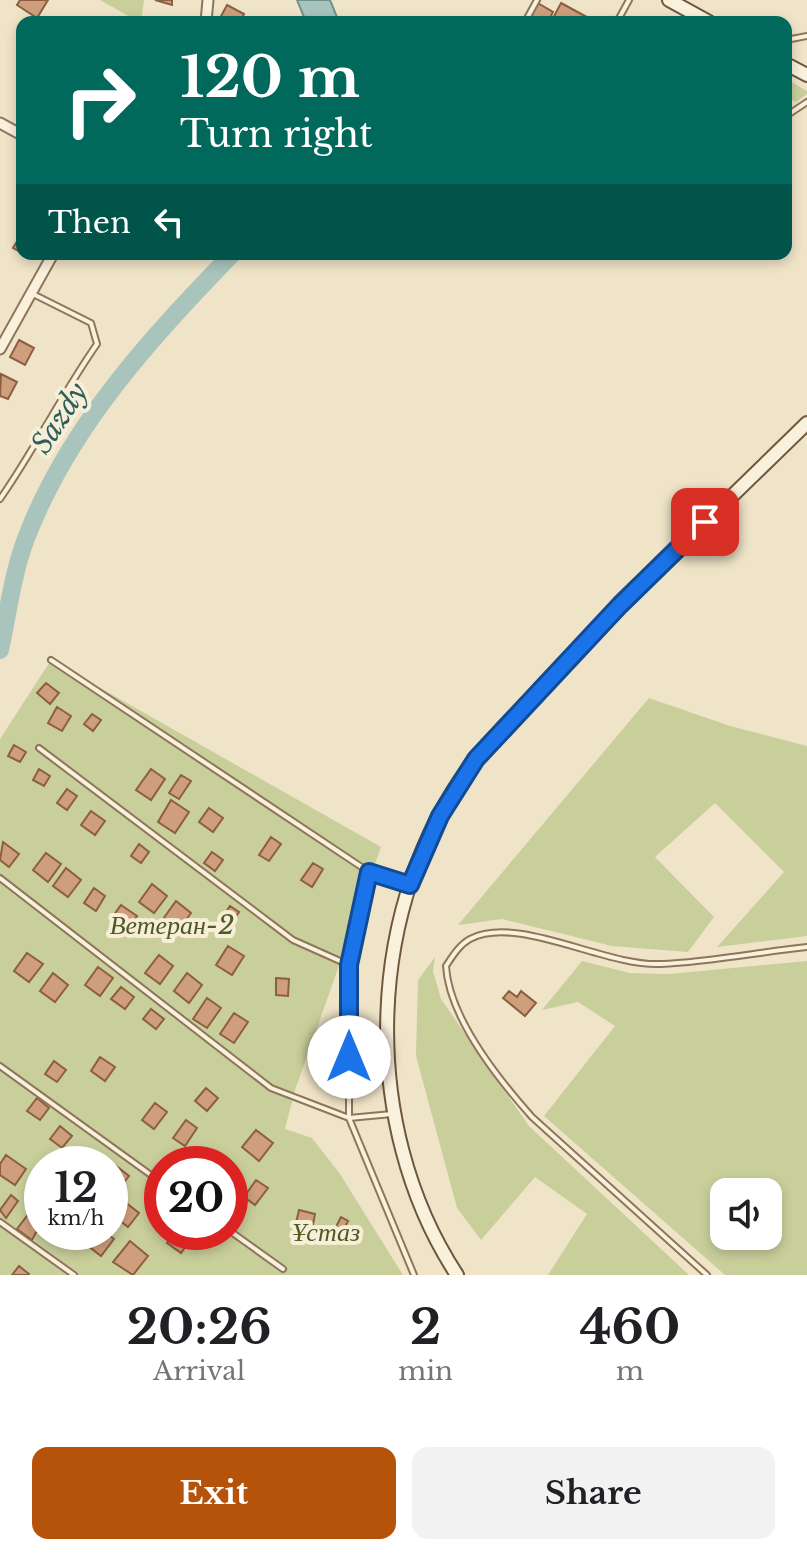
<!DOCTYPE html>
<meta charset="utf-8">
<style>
:root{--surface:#fff;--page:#f2f2f2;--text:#202124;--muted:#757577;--accent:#b45309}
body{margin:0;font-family:"Libre Baskerville",serif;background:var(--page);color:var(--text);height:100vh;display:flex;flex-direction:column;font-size:30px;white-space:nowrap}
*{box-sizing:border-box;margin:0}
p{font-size:26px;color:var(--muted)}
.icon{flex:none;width:44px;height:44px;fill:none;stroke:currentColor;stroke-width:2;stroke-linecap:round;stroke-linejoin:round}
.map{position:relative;height:1275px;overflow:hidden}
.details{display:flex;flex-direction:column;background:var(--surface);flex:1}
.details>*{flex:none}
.banner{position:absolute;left:16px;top:16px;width:776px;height:244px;border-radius:16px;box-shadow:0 4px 12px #0003;background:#00695c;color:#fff;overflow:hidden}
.buttons{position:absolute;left:710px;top:1178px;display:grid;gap:16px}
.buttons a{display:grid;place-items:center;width:72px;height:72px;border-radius:16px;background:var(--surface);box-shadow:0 4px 12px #0003;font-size:40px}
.speed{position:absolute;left:24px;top:1146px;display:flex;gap:16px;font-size:40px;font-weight:700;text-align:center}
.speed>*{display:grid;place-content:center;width:104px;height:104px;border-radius:50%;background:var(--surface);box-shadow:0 4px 12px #0003;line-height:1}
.speed small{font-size:20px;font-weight:400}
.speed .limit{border:12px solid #d22;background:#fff;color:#111}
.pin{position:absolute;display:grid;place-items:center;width:68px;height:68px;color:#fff;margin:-34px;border-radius:16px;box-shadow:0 4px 12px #0006}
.me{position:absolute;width:88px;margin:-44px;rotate:0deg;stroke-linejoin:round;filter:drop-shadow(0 0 6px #0008)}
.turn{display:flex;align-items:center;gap:28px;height:168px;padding:0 32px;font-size:36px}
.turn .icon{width:104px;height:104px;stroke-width:2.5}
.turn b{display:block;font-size:56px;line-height:68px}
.then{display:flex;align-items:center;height:76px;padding:0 32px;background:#0003;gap:16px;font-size:30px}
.eta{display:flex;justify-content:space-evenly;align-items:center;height:136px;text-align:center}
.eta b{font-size:48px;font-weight:700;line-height:56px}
.primary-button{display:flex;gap:16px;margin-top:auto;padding:16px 32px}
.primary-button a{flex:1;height:92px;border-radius:16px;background:var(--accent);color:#fff;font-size:32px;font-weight:700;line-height:92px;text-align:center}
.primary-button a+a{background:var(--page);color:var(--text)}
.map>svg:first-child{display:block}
.green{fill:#c9cf9b;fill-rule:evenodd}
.water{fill:#a9c4bc;stroke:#6f938a;stroke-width:2}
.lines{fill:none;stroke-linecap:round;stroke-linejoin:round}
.river{stroke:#a9c4bc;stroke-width:18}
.building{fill:#cf9f7d;stroke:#8d5f41;stroke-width:2}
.service-casing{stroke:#8d765c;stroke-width:8}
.minor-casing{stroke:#8d765c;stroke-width:13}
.secondary-casing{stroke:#6f573f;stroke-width:16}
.service{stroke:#faf1dc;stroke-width:4}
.minor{stroke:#faf1dc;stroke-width:9}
.secondary{stroke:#faf1dc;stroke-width:12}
.route-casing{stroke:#114b97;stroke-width:20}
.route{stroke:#1a73e8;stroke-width:14}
.labels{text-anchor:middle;stroke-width:8;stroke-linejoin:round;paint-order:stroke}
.park-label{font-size:26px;font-style:italic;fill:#4d5a26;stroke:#f7eed8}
.water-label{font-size:28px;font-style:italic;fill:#2f5d5a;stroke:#f7eed8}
</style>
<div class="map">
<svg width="807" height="1275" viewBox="0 0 807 1275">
<rect width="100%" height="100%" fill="#f0e4c8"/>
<!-- green -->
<path class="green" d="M100 0H144L141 22H139Z
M786 79 807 91V94L796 102 786 97Z
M51 660 381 847 295 1090 285 1129 312 1138 340 1174 403 1275H0V739ZM42 1164H110V1232H42ZM162 1164H230V1232H162Z
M649 698 730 726 807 746V936L717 947 784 872 715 803 655 857 714 917 688 952 612 946 502 919 458 925Z
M435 957 433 971 441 999 529 1126 689 1275H548L587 1214 535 1177 481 1240 457 1208 416 1056 418 980Z
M582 961 630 973 669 974 807 961V1275H725L544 1116 615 1026 578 1002 542 1010ZM768 1192V1236H724V1192Z"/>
<!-- water -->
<path class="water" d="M297 0H330L339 22H306Z"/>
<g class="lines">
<!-- river -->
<path class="river" d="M0 650C8 613 13 571 27 536 70 425 151 338 232 254"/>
</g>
<!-- building -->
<path class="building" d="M20 0H48L37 18 17 5Z
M155 0H172V5Z
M536 2 553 12 548 22H526Z
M561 3 596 22H551Z
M227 5 244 14 240 22 219 20Z
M22 233V253L13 248Z
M19 340 34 348 25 365 10 357Z
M1 374 17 382 8 399 0 396Z
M46 683 59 693 50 704 37 693Z
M57 707 71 716 62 731 48 723Z
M92 714 101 720 93 731 84 724Z
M14 745 26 752 20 762 8 756Z
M39 769 50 776 44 786 33 780Z
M151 769 165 779 151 800 136 790Z
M181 775 191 781 179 799 169 793Z
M67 789 77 796 67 810 57 803Z
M171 800 189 812 175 833 158 822Z
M209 808 223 818 213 832 199 822Z
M91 811 105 821 95 835 81 825Z
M271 837 281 844 269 861 259 855Z
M3 842 19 854 9 867 0 860Z
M139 844 149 852 141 863 131 856Z
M212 852 223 860 215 871 204 863Z
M46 853 61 864 48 882 33 870Z
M313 863 323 869 312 887 301 880Z
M66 868 81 880 68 897 53 886Z
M152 884 167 896 154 913 139 902Z
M94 888 105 896 96 911 84 903Z
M176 901 191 913 178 931 163 919Z
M121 905 137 916 127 930 111 919Z
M230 906 239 912 224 934 215 928Z
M228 946 244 956 232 975 216 965Z
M27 953 43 964 29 982 14 971Z
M159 955 173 966 160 984 145 973Z
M98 967 113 978 100 996 85 985Z
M53 973 68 985 55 1002 40 991Z
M187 973 202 985 189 1003 174 991Z
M276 978 289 979 288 996 276 995Z
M121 987 134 997 125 1009 111 999Z
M509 991 517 997 521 991 536 1003 525 1016 503 998Z
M207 998 221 1008 207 1028 193 1019Z
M151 1009 164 1019 156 1029 143 1019Z
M234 1013 248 1022 234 1043 220 1034Z
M100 1057 115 1067 105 1081 91 1071Z
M54 1061 66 1070 57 1082 45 1074Z
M206 1088 218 1098 207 1111 195 1101Z
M37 1098 49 1108 40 1120 27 1111Z
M155 1103 167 1112 154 1129 142 1120Z
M186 1120 197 1128 185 1146 173 1138Z
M60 1126 72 1136 62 1148 50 1139Z
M256 1130 273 1143 259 1161 242 1147Z
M77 1152 87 1160 84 1164 69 1162Z
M6 1155 26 1169 15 1185 0 1175V1164Z
M115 1165 129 1176 118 1190 110 1184V1172Z
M256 1180 268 1188 255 1205 244 1197Z
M11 1195 18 1201 6 1218 0 1210Z
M125 1202 139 1213 128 1227 114 1216Z
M162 1207V1224L154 1218Z
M299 1210 315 1214 311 1235 294 1232Z
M30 1212 42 1221 32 1240 17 1229Z
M341 1217 348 1221 337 1243 330 1239Z
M96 1232H105L114 1239 101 1256 87 1245Z
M175 1232H183L192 1238 181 1253 167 1243Z
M130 1241 148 1256 133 1275 113 1262Z
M19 1266 29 1274 28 1275H12Z"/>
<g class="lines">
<defs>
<path id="service" d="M525 22 537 0
M617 22 629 0
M786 40 807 36
M786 116 807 102
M0 499C35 449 62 394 97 344L91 323 33 294
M51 660 369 872 349 965
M39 748 293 940 349 965V1118L414 1275
M369 872 409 885
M0 878 271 1088 349 1118 392 1114
M0 1066 162 1183
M0 1222 74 1275
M230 1231 283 1269
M707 1275 532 1117C499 1080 449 1017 446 966 452 957 459 945 470 939 518 914 605 967 661 964 710 962 759 952 807 947"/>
<path id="minor" d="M206 22 208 0
M0 123 22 135
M0 349 53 254"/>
<path id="secondary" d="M669 0 709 22
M786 64 807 75
M457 1275C358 1124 364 902 476 758 499 729 529 702 555 675 636 588 722 506 807 423"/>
</defs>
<!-- service casing -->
<use href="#service" class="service-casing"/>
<!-- minor casing -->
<use href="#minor" class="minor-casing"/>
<!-- secondary casing -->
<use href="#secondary" class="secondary-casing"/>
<!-- service -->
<use href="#service" class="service"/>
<!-- minor -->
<use href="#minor" class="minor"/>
<!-- secondary -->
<use href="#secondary" class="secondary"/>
</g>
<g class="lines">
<defs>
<path id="route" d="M349 1057V965L369 872 410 885 440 816 476 759 620 605 705 522"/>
</defs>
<!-- route casing -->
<use href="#route" class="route-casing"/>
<!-- route -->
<use href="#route" class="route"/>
</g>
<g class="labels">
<!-- park labels -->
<g class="park-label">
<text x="172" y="934">Ветеран-2</text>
<text x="326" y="1241">Ұстаз</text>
</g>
<!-- water labels -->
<g class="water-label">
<text transform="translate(59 418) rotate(-57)" y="10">Sazdy</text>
</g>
</g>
</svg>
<div class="buttons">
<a><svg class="icon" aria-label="sound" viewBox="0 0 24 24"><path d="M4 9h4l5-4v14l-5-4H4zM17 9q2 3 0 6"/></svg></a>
</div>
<div class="speed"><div>12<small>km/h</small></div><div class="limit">20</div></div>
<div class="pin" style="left:705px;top:522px;background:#d93025"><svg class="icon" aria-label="arrive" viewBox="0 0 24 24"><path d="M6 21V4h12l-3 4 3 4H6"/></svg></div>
<svg class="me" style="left:349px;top:1057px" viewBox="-20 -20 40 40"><circle r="19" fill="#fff"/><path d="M0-13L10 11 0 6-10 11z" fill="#1a73e8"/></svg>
<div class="banner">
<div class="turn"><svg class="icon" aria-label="right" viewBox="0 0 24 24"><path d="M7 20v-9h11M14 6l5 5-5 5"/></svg><div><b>120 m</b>Turn right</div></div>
<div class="then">Then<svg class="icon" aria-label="left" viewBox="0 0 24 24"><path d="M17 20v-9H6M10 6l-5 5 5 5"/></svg></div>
</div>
</div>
<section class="details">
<div class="eta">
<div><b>20:26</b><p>Arrival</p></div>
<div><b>2</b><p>min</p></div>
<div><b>460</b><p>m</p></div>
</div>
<div class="primary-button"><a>Exit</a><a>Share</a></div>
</section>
